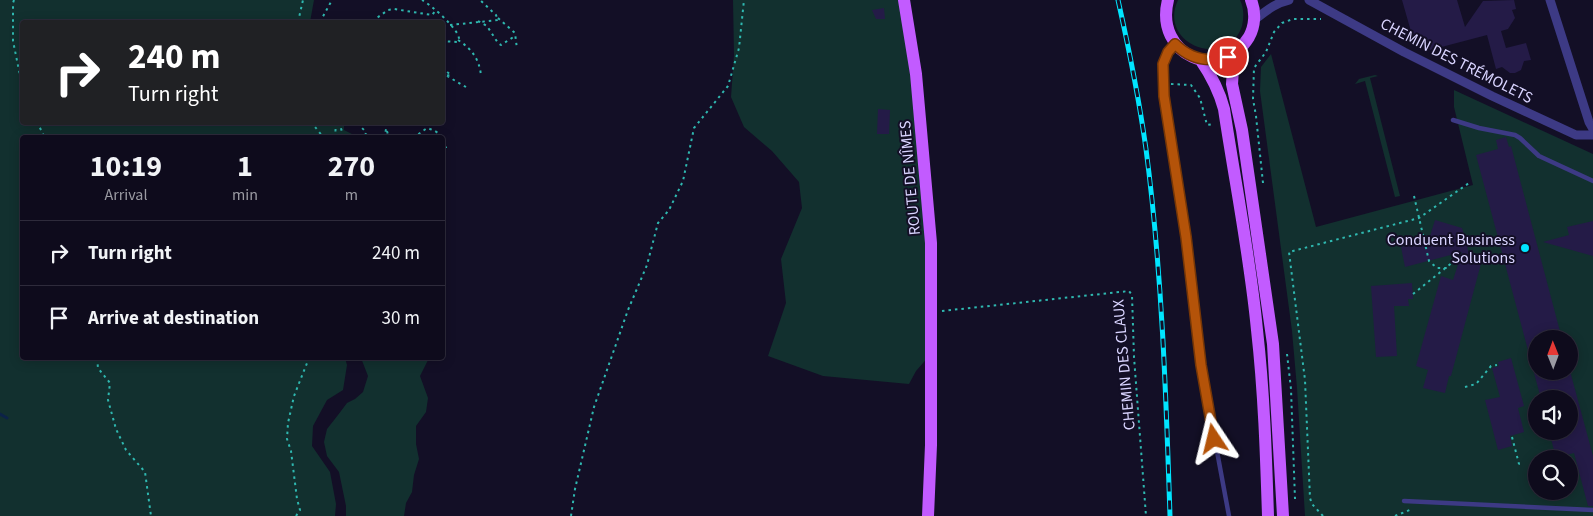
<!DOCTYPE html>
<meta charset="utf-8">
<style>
:root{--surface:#0e0b1c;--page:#171425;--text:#f1f3f6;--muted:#9b9ba3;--line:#2e2b3b}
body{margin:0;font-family:"Source Sans 3",sans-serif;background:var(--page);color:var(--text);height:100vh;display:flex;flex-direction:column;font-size:19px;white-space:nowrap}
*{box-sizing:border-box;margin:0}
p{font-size:16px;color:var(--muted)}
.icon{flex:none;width:28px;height:28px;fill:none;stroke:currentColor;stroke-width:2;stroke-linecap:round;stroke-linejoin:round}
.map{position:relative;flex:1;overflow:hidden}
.drawer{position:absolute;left:20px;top:135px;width:425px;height:225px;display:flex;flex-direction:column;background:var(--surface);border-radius:5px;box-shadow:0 2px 12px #0003,0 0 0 1px var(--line)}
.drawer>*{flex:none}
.hud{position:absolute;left:20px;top:20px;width:425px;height:105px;border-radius:5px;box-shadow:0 2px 12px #0003,0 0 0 1px var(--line);background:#202124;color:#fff;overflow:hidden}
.needle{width:32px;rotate:359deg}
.buttons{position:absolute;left:1528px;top:330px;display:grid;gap:10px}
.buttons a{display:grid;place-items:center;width:50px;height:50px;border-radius:50%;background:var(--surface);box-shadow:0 2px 12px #0003,0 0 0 1px var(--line);font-size:25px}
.pin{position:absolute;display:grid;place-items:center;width:42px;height:42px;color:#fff;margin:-21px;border:2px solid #fff;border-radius:50%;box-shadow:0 1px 5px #0007}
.me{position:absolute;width:55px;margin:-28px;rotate:350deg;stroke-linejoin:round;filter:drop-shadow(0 0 4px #0008)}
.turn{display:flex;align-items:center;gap:18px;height:105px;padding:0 25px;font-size:22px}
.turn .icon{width:65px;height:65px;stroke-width:2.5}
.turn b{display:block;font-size:35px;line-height:42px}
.eta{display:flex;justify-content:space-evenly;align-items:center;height:85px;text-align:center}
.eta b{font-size:30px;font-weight:700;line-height:35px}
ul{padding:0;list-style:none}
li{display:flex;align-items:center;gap:15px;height:65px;padding:0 25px;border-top:1px solid var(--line)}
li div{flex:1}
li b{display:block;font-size:19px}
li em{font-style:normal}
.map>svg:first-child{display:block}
.green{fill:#12302f;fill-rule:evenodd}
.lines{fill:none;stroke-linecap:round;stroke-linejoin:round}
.stream{stroke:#0c2248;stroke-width:3}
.building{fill:#241b47}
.path{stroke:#2fb8b0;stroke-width:2;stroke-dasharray:2.5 4;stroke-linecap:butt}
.service{stroke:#3d3a85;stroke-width:4.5}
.minor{stroke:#3d3a85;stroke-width:9}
.primary{stroke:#c25bff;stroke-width:12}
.rail-casing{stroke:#00e5ff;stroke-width:5}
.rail{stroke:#130f26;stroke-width:3;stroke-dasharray:9;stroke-linecap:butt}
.route-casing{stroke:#753606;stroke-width:12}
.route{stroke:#b45309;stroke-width:9}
.poi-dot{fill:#00e5ff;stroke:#130f26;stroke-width:2}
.labels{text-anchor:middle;stroke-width:4;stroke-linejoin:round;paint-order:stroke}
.street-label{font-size:16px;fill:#d9d4ff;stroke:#130f26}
.poi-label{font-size:16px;fill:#d9d4ff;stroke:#130f26;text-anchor:end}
</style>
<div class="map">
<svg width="1593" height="516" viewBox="0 0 1593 516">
<rect width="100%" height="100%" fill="#130f26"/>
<!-- green -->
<path class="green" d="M0 0H314L310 22H22V122H344V130L358 137 22 138V358H345L347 365 343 390 327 400 313 426 312 446 330 472 336 504 335 516H0Z
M733 0H904L931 243 930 355 916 371 909 384 823 376 768 356 786 303 781 259 802 208 799 182 772 151 744 127 731 97 734 55Z
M1178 0H1240C1244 8 1244 17 1242 26 1227 71 1157 44 1178 0Z
M1271 54 1316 227 1473 185 1454 107V90L1593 154V516H1305L1297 388 1292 331 1260 91 1261 67ZM1536 339H1569V371H1536ZM1536 399H1569V431H1536ZM1536 459H1569V491H1536Z
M1375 75 1378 76 1370 78 1400 196 1395 197 1365 81 1355 84 1359 79Z
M361 358H429L420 376 428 398 426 412 416 426V444L419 459 414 475 412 492 406 503 404 516H346V506L339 472 327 456 324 442 327 429 338 415 347 403 355 399 363 392 368 376Z"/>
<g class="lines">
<!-- stream -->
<path class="stream" d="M0 414 7 418"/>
</g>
<!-- building -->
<path class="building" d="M1402 0H1457L1465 27 1483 1 1514 0 1516 9 1512 10 1515 18 1508 29 1501 31 1506 48 1526 43 1531 60 1524 61 1521 70 1515 73H1510L1502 67 1496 69 1487 35 1430 50 1426 38 1414 42Z
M884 8 885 19H876L872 10Z
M878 109 890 110 889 134H877Z
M1506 137 1509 147 1511 146 1562 339H1536V371H1570L1593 456V506H1588L1574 453 1556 458 1549 431H1569V399H1541L1476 155 1498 149 1496 140Z
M1435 220 1462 228 1466 241V239L1469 256 1476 258 1483 256 1451 376H1449L1445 393 1423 388 1428 370 1416 366 1441 276 1453 280 1462 252 1405 267 1401 247 1429 240 1428 236H1430Z
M1593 221V256L1543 242 1569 235 1567 227Z
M1412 283 1413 299H1408L1409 306H1394L1397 356 1376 357 1371 286Z
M1511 358 1524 406 1518 408 1524 432 1510 436 1512 446 1498 450 1485 400 1500 397 1492 368 1499 366 1498 362Z"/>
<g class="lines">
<!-- path -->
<path class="path" d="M14 0 13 3V41L22 85
M422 0C431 5 459 29 459 39L457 42 442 41
M498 18 515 33 517 49
M478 21 487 26 498 43 501 45 515 36
M298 22 303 0
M320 22 332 0
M374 22V20L388 10 394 9 432 15 436 10
M450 25 498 20 496 15 480 0
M458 40C472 49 479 59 481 75
M442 68 451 75 442 76
M447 76 466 87
M1171 84 1191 85 1200 98 1207 125 1214 124
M37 122 45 138
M311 122 324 138
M339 122 344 138
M364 122 362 128 366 132 365 138
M387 131 389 138
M335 138 336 122
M384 138 387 125 390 122
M413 138 427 128C438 131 445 137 446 148
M1263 183 1256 116 1253 99 1254 68 1266 52 1274 32 1282 23 1293 19H1321
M1414 196 1429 261 1437 268H1447
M1413 294 1458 258
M942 311 1129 291 1132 295 1134 357 1146 516
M1287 354 1291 389 1295 499
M97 358 98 368 110 383 108 400 116 429 126 450 145 472 151 516
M1465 387 1476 384 1491 366 1497 365
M1512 437 1519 464 1517 467
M296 516 300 510 297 499 291 451 287 439 288 423 294 396 309 358
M571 516 575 489 594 407 628 310 647 265 658 223 669 210 683 181 694 128 728 86 739 48 744 0
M1323 516 1312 504 1310 498 1305 380 1289 252 1419 218 1469 183
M1395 516 1412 509"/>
<!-- service -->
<path class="service" d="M1175 44 1168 51 1163 64 1164 96 1186 237 1201 365 1229 516
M1453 120 1479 128 1515 135 1520 138 1539 156 1593 181
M1404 501 1593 510"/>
<!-- minor -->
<path class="minor" d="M1309 0 1404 52 1492 96 1576 135H1593
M1550 0 1589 122 1593 129
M1254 20C1265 12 1275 3 1289 0"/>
<!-- primary -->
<path class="primary" d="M904 0 916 74 931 243V445L928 516
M1168 0C1154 55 1220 84 1249 37 1255 26 1256 12 1251 0
M1234 54 1232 84 1242 130 1273 344 1283 516
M1200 59C1211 75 1219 90 1224 109 1235 182 1250 256 1257 330 1264 392 1266 454 1268 516"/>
<defs>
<path id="rail" d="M1118 0C1129 49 1139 99 1146 149 1162 271 1166 394 1170 516"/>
</defs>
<!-- rail casing -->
<use href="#rail" class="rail-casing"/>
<!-- rail -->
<use href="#rail" class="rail"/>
</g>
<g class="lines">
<defs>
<path id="route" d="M1214 439 1201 365 1186 237 1164 96 1163 64 1168 52 1175 44C1190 59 1207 63 1228 57"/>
</defs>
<!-- route casing -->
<use href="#route" class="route-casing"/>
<!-- route -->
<use href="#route" class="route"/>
</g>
<!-- markers -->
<circle class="poi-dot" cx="1525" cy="248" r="5"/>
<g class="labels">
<!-- street labels -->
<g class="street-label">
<text transform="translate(1457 60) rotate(27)" y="6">CHEMIN DES TRÉMOLETS</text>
<text transform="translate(909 178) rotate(-95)" y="6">ROUTE DE NÎMES</text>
<text transform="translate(1123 365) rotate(-95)" y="6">CHEMIN DES CLAUX</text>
</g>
<!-- poi labels -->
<g class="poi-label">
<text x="1515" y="245">Conduent Business<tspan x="1515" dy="18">Solutions</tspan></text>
</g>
</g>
</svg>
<div class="buttons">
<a><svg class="needle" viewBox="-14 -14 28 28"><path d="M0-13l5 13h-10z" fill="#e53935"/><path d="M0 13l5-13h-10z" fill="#9b9ba3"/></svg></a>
<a><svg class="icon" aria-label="sound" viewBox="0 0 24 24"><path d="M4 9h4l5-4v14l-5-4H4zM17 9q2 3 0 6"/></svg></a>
<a><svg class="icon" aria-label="search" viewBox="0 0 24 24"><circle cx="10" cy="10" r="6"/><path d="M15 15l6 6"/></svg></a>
</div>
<div class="pin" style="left:1228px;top:57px;background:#d93025"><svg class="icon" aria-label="arrive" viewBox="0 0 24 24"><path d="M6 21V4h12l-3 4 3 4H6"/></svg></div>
<svg class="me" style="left:1214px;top:439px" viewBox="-20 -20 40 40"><path d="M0-17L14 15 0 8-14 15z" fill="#b45309" stroke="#fff" stroke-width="4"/></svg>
<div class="hud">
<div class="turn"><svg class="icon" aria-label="right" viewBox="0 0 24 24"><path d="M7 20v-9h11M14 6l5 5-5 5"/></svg><div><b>240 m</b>Turn right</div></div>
</div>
<section class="drawer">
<div class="eta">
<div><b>10:19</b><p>Arrival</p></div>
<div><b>1</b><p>min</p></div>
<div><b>270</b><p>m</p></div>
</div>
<ul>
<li><svg class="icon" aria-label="right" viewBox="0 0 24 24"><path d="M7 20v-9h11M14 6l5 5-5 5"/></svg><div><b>Turn right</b></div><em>240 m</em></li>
<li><svg class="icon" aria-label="arrive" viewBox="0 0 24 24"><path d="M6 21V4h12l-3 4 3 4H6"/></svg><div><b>Arrive at destination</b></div><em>30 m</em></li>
</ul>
</section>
</div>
